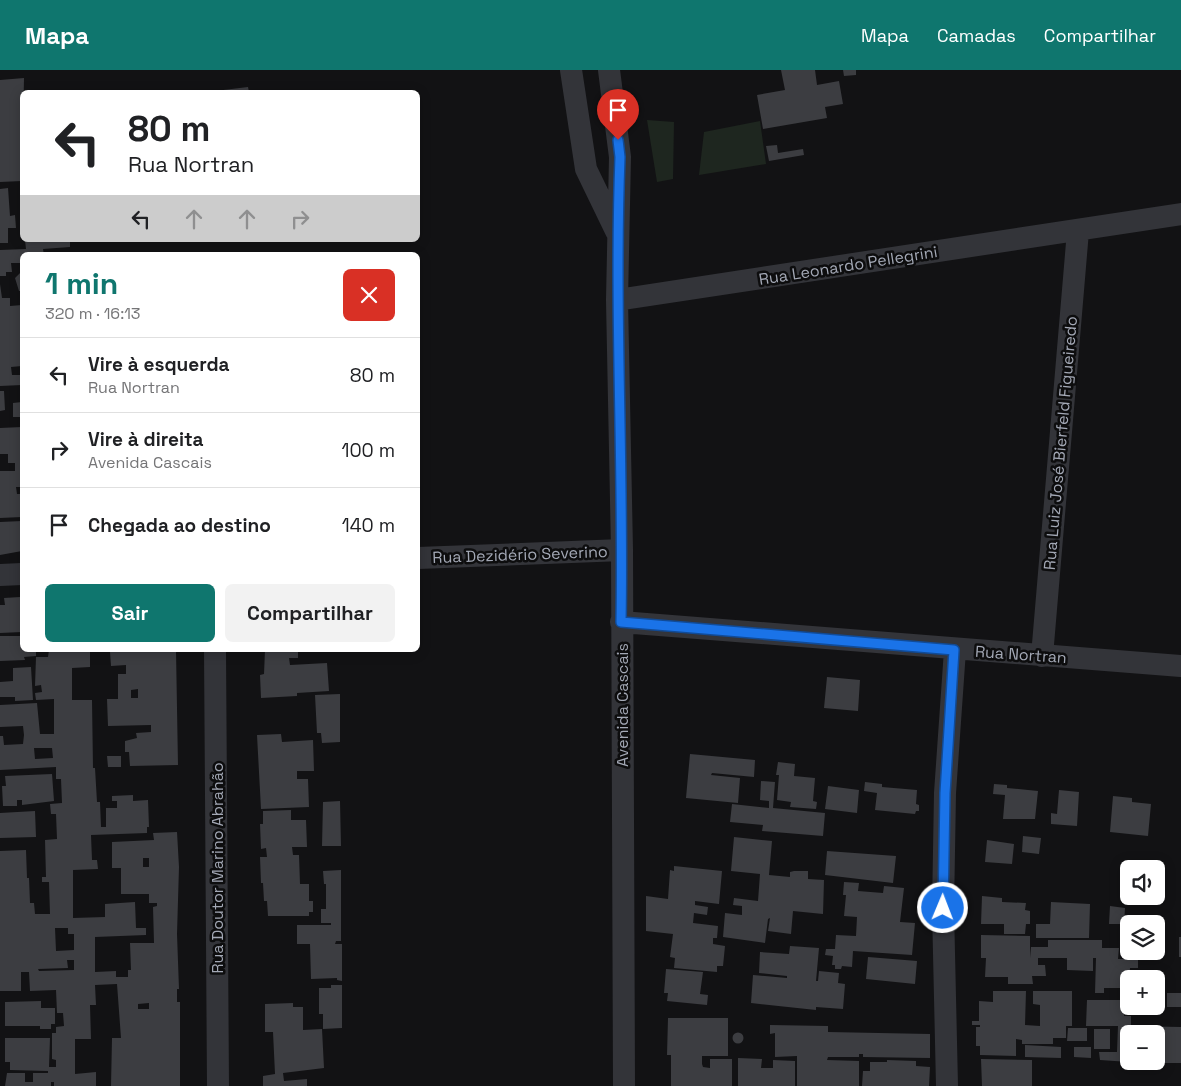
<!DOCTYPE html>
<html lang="pt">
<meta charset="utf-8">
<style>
:root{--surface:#fff;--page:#f2f2f2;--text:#202124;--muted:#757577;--line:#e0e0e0;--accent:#0f766e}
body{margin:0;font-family:"Space Grotesk",sans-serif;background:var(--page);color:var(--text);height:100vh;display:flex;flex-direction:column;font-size:19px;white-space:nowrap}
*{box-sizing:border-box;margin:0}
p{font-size:16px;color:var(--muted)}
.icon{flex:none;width:28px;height:28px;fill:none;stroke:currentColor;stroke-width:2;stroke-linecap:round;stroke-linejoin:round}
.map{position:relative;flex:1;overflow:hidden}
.side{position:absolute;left:20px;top:182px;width:400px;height:400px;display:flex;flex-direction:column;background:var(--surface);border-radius:8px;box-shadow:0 2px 12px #0003}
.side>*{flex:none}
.hud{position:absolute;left:20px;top:20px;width:400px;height:152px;border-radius:8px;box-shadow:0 2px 12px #0003;background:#fff;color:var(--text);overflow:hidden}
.buttons{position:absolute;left:1120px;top:790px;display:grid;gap:10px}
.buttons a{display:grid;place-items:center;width:45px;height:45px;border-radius:8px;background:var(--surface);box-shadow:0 2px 12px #0003;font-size:25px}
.pin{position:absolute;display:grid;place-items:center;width:42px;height:42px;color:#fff;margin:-51px -21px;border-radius:50% 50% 50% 0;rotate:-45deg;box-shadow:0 0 5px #0007}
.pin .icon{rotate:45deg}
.me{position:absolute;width:55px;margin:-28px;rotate:1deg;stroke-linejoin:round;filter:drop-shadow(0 0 4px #0008)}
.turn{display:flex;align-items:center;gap:18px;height:105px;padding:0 25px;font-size:22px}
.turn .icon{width:65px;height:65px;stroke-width:2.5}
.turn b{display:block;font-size:35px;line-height:42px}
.lanes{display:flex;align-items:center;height:48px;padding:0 25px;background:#0003;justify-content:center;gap:25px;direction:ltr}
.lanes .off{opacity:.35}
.round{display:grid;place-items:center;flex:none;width:52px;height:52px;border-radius:8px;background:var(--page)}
.headline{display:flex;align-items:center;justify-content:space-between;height:85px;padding:0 25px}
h1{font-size:30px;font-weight:700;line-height:38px;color:var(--accent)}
.button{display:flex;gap:10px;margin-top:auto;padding:10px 25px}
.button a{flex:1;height:58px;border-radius:8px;background:var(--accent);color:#fff;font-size:20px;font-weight:700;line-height:58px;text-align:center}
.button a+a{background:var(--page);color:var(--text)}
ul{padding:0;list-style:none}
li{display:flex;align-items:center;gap:15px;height:75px;padding:0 25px;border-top:1px solid var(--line)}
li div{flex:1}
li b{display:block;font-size:19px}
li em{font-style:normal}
header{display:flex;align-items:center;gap:30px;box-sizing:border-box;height:70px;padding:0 25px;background:var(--accent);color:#fff}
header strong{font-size:24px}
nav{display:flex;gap:28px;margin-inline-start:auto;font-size:18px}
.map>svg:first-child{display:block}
.green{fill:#1e261f}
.building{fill:#3c3d41;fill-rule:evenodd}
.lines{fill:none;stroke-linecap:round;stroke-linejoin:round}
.minor{stroke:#333439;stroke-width:22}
.route-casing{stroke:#114b97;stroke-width:12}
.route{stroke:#1a73e8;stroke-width:9}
.labels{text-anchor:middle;stroke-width:5;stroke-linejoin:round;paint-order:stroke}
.street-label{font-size:16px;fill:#a3a8b5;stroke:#0d0d0e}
</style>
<header>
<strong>Mapa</strong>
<nav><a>Mapa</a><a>Camadas</a><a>Compartilhar</a></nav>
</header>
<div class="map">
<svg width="1181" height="1016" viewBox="0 0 1181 1016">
<rect width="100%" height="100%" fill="#121214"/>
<!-- green -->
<path class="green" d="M647 50 674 52 673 109 657 112Z
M760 51 766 94 699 105 704 62Z"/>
<!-- building -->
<path class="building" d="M781 0H815L817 15 839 11 843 34 825 37 827 48 763 59 757 25 785 20Z
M843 0H856V5L844 6Z
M24 8 22 111 0 112V10Z
M248 17 249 22H216L215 21Z
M777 75 778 83 803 79 804 85 769 91 766 76Z
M8 118 10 146 15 145 16 158H8V173H0V119Z
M25 170H70V177L43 179 44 185H22V193H11L12 202H6V206H0V180L26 179Z
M22 201V221H19L15 208Z
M0 214 2 228H10V236L22 235V296L11 297 12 305H20V301H22V315L0 316Z
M0 321H4L5 340 0 341Z
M22 332V347H13V333Z
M22 357V417H16L17 424H22V447L0 448V401H15V393H8V384H0V358Z
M22 451V481L0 485V452Z
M20 527 22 562 0 563V535H5L4 528Z
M0 566H22V580H36V586L24 587 25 590 0 591Z
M49 580H90V597L72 598V630H92L93 698H95L97 732H100L101 757H106V738H117V731H112V726L133 725V731L148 730 149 757H147V763L91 765 92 790H97L98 799 73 800V848L105 847V834L135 832 136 858H146V865L95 867V902L116 901V907H128V900H131L130 873H154L153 837 157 836V833H149V824H121V798H112V772L154 770 153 763 177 762 179 797 177 864 179 919H177V932H180V1016H111L112 968H121L117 914 95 915 96 935H90L91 969H75V1004L96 1002V1016H54V1012H51V1016H5L7 1003H25V1012H33V1003H48V1001L10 1000V992H5V968H50L49 997H56V990L52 989V963H56V957L64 956 63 943H57L56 920 30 921 29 902H21V921H0V781L26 780 27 808H29L30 833H34L35 844H50L49 812H42V807H46L45 770 57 769 56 744H51L50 734 62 733 61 709H56V697L0 700V666H3L4 675 23 674 24 665 23 656 0 657V635L37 633 40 664H54V629L36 630 35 623 42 622 41 615 35 616 36 587H48ZM34 678H52L53 688 35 689ZM143 788H149V797H143ZM55 858H68V864H74V880L56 881ZM67 890H74V900L39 901 38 899 68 898ZM149 933V939H138V934Z
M128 580H176L178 695 130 696 129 682H125V671L137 668 136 663 151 662V655L108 656 107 629H118V604H126V595L111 596 110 582ZM138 619V628H131V620Z
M265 580H298V588H289L290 595 327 593 329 621 297 623V626L261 628 260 605 264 604Z
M31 597 33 630 15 631V627H0V612L13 611V598Z
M827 607 860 610 858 641 824 638Z
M340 624V672L322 673 321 663H317L315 625Z
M281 664 282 672 313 670 314 701H297V709H308L309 737 261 739 257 665Z
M690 684 755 690 754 707 712 703 711 705 740 708 738 733 686 728Z
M107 686H121V697H108Z
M778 692 795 694 794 706 815 708 813 731 817 732 816 739 790 737 791 732 777 730 779 705H776Z
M52 704 54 731 22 735V730H17V736H3L2 716H6L5 706Z
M761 711 775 712 773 738 825 743 823 766 762 761 763 755 730 752 732 734 769 738V731L760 730Z
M865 712 882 714V717L917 720 916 734 919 735V741H916L915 744 875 740 877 723 864 721Z
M994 714 1007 715V718L1038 721 1035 749H1003L1005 725 993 724Z
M828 716 859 720 857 743 825 739Z
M1059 720 1079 722 1077 756 1051 754V743L1057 744Z
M1113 726 1132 728V732L1151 734 1148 766 1110 762Z
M340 731 341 776H322L323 732Z
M291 740V750H306L307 777H292L293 785H299L300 814H309V831H313V842H309V846H268L267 831H264L263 813H261L260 787H267L266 778 261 779 260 754H263V741Z
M35 741 36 767 0 768V743Z
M1023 766 1041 768 1039 784 1022 782Z
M734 767 772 771 769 805 790 807V802L794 801H808V809L824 810 823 844 793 841 791 864 768 861 770 848 768 849 765 873 723 867 725 843 742 845V836L733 835 734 828 758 831 760 804 731 801Z
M987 770 1014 774 1012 794 985 792Z
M827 781 896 786 893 813 825 805Z
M674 796 722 801 719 834 695 831V835L708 837 707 845 694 843 693 853 718 856 717 868H713V874L725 876 723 896H717V902L674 898 675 888 670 887 673 864 646 861V826L668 829 670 800 674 801Z
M341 800V871H336L335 874H342V911L337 910V908L311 909 310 874H297V855H331V853H321V839H326V814H324L323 801Z
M844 812 859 813 858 821 883 823 884 816 904 818 900 852 915 853 912 885 853 881 852 897 842 896 841 899H835V895H832L833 886 825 885 826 879H835L836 865 856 866 857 847 844 846 846 825H843Z
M982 826 1002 828V832L1026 833 1025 840 1030 841V854H1026L1025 864H1004V854H981Z
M1051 832 1090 834 1089 868H1036V854H1050Z
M1110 836 1125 838 1124 854H1109Z
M981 865 1030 866V888L1031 877H1048V870H1102V878H1119L1118 889H1138V898H1130L1129 918H1104V923H1095L1096 888H1093V901L1067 900V888H1038V895H1045L1046 906H1032L1033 914H1008V907H985L986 888H981Z
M1179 867H1181V887H1179Z
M790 876 819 878 816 911H818L819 901 839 903 838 913 845 914 843 939 816 937V940L751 933 753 905 787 908V906L759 903 760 882 789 884Z
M868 887 917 891 915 914 866 909Z
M666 899 703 902 700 924 708 925 707 935 667 931 668 923H664Z
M331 915H342V958L323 959V944H319V918H331Z
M993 921H1026L1025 955 1040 956V935L1033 934V921H1072V956H1066V968H1053V974H1022V970L1016 969V986L980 985V976H976V957H980V955H972V951H979V931L993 932Z
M1167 923H1181V937H1167Z
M1087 930H1124V946H1131V956L1181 957V993H1156V964H1129V992L1100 990 1099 982H1117L1118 956H1086Z
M41 931V938H55V954H51V959H40V956H5V932Z
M293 933V937H303V960L322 959 324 998 283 1003 284 1011 307 1009V1016H263V1006L275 1004 273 962H265V934Z
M668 948H728V986H702V994L703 997 710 998V989H732V1016H671V985H667Z
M770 955 828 956V962L930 964V988L863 987V984H859V987H828L827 990 859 991V1016H797V986L775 987V963L770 964Z
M1068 958H1087V971H1067Z
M1094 959H1110V979H1094Z
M732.5 968a5.5 5.5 0 1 1 11 0a5.5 5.5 0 1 1-11 0Z
M1025 975 1061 977V988L1025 987Z
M1074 977H1091V988L1074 987Z
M738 988 762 989 761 998H773V990L795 991V1016H738Z
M981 989 1032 990V1016H982Z
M887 990 916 991V996L930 997 929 1016H862L863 1001H870V992H887Z"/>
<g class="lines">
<!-- minor -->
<path class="minor" d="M571 0 586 99 616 161
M609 0 620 87 617 230 622 480 624 1016
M617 230 1181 144
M418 488 622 480
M0 505 22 504
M621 552 1181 596
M215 580 218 1016
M1042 586 1078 161
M947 1016 943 839 945 723 955 580"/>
</g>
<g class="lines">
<defs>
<path id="route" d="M618 70 620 87C614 242 624 397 621 552L954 580 945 723 943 838"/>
</defs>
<!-- route casing -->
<use href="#route" class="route-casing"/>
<!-- route -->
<use href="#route" class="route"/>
</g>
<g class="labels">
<!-- street labels -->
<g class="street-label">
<text transform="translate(848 195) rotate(-9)" y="6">Rua Leonardo Pellegrini</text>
<text transform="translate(1060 373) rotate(-85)" y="6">Rua Luiz José Bierfeld Figueiredo</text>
<text transform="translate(520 484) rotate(-2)" y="6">Rua Dezidério Severino</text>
<text transform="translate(1021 584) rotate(4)" y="6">Rua Nortran</text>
<text transform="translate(622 635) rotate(-90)" y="6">Avenida Cascais</text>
<text transform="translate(217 798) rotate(-90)" y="6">Rua Doutor Marino Abrahão</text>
</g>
</g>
</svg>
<div class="buttons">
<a><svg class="icon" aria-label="sound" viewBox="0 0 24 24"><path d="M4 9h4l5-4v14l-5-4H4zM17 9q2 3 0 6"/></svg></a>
<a><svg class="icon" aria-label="layers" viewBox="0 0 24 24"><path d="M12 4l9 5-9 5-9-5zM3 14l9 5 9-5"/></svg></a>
<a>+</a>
<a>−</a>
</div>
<div class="pin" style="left:618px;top:70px;background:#d93025"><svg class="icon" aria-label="arrive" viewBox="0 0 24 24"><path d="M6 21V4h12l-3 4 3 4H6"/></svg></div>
<svg class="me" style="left:943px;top:838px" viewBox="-20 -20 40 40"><circle r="17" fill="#1a73e8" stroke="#fff" stroke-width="3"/><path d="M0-11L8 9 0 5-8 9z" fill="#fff"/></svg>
<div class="hud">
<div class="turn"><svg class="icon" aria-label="left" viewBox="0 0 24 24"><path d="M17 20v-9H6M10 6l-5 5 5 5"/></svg><div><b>80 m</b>Rua Nortran</div></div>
<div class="lanes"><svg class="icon" aria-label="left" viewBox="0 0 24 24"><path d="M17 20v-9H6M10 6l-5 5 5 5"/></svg><svg class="icon off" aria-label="ahead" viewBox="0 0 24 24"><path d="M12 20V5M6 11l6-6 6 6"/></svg><svg class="icon off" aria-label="ahead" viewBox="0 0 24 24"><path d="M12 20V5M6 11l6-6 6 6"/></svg><svg class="icon off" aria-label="right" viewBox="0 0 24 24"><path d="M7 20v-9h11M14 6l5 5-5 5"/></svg></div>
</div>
<section class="side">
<div class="headline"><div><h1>1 min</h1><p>320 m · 16:13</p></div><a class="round" style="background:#d93025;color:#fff"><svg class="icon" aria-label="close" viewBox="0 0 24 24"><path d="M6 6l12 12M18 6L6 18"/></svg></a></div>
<ul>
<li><svg class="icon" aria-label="left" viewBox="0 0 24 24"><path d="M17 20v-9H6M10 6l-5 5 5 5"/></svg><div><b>Vire à esquerda</b><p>Rua Nortran</p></div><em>80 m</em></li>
<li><svg class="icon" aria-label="right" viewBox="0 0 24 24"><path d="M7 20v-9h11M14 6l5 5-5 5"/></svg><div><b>Vire à direita</b><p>Avenida Cascais</p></div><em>100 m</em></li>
<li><svg class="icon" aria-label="arrive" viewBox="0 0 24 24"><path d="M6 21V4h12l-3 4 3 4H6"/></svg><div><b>Chegada ao destino</b></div><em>140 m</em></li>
</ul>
<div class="button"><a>Sair</a><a>Compartilhar</a></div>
</section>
</div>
